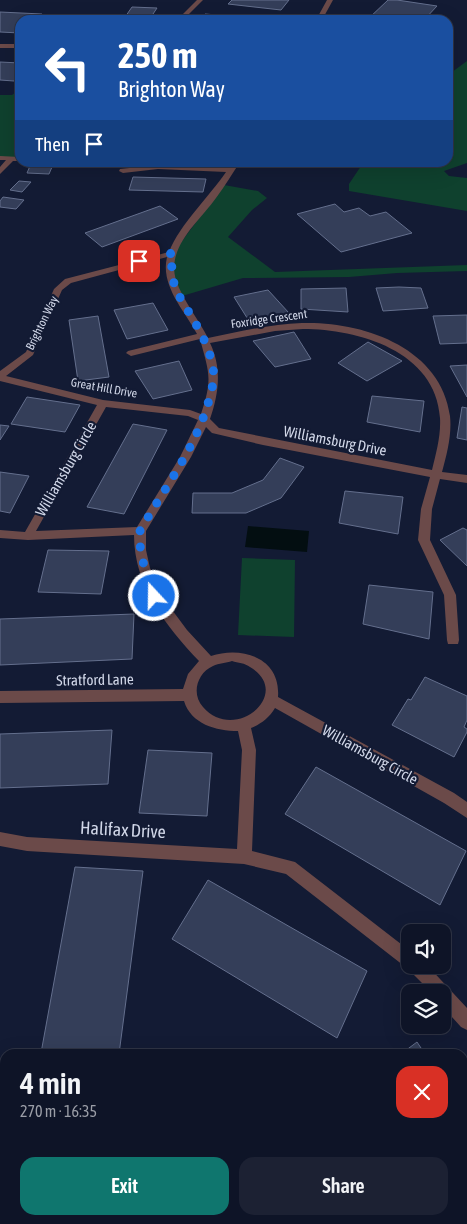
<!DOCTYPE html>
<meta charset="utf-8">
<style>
:root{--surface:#0e1427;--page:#1c2133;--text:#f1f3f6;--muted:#9b9ea7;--line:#2e3344;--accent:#0f766e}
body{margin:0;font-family:"Asap Condensed",sans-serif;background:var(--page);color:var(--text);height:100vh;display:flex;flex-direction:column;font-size:19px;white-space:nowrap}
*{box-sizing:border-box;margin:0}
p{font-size:16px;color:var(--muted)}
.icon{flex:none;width:28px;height:28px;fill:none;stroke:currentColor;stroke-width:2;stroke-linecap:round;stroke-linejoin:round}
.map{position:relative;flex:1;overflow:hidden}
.side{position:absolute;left:0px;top:1049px;width:468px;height:176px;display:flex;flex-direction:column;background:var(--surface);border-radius:15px 15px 0 0;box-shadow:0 5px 20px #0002,0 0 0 1px var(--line)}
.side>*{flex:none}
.hud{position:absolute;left:15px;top:15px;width:438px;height:152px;border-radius:15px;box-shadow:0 5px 20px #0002,0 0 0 1px var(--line);background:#1a4fa0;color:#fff;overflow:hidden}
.controls{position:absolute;left:401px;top:924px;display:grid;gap:10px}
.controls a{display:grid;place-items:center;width:50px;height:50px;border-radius:10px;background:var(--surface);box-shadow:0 5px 20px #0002,0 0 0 1px var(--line);font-size:25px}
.pin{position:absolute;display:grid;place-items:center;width:42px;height:42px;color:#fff;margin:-21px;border-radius:10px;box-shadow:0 2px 8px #0006}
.me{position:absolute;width:55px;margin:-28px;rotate:339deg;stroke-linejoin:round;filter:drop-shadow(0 0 4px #0008)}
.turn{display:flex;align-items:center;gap:18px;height:105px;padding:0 20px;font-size:22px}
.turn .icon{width:65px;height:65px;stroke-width:2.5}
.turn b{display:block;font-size:35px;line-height:42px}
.then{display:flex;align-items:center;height:48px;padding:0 20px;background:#0003;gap:10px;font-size:19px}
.round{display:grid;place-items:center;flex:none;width:52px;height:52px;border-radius:15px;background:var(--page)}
.head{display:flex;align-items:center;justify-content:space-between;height:85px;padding:0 20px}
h1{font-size:30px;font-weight:600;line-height:38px}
.action{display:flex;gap:10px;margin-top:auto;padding:10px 20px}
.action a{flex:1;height:58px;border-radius:15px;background:var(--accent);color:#fff;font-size:20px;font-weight:600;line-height:58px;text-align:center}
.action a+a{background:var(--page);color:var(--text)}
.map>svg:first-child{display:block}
.green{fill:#0f412e}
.water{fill:#030e11}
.building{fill:#343e59;stroke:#646f8d}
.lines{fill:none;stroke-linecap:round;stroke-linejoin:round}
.minor{fill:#6b4a49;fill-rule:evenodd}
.route{stroke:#1a73e8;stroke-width:9;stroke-dasharray:0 16.2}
.labels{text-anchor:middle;stroke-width:4.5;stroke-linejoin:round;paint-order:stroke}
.far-street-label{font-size:12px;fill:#d1d7e8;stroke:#131b34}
.street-label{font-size:15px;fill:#d1d7e8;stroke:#131b34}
.near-street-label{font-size:18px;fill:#d1d7e8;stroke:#131b34}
</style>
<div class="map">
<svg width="467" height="1224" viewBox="0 0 467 1224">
<rect width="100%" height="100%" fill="#131b34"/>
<!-- green -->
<path class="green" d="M467 61V163L444 171 449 176 467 178V211L349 191V184L363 163 448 162V75Z
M20 89V158L0 157V95H12Z
M224 185 258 191 267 198 252 210 228 237 275 272 467 265V271L397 273 349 277 243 278 182 296 170 278 176 249Z
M242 558 295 560 294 637 238 635Z
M306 1220H384L390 1224H309Z"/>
<!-- water -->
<path class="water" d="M248 526 309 531 307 552 245 547Z"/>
<!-- building -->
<path class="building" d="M232 0H289L281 10 228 4Z
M388 0H397L437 6 424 20 368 19Z
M132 7 157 8 149 20H123Z
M0 12 42 14 37 20H20V33L0 32Z
M205 14 275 20H200Z
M0 62 20 63V74L14 81 0 80Z
M30 166 52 167 49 174 27 173Z
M133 177 206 179 203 192 129 190Z
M19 181 31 182 22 192 10 190Z
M3 197 24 200 16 209 0 207V201Z
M335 204 344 212 359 208 370 216 386 212 412 233 341 252 297 214Z
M160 206 178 219 102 247 85 233Z
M399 287 421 288 428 308 383 311 376 288Z
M346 288 348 312 301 309V289Z
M268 290 289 313 249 321 234 297Z
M153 303 168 330 127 339 114 310Z
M467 315V343L440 344 433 316Z
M98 316 109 377 78 381 69 320Z
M294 332 311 359 275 367 253 341Z
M368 342 402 361 367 381 338 363Z
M179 361 192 390 153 399 135 371Z
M467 365V397L450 366Z
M372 396 424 401 420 432 367 422Z
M27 397 80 405 65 432 11 424Z
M462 407 467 408V440L457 438Z
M133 424 167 430 124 514 87 507Z
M0 425 9 426 0 440Z
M280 458 304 467 281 498 246 513H192L193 493H232L263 480Z
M0 472 29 476 10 513 0 511Z
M345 491 403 497 398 534 339 523Z
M463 528 467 530V566L440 540Z
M48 550 109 551 101 594 38 592Z
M369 585 433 592 429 639 363 624Z
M134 614 132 659 0 665V619Z
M425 677 467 696V720L464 727 467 729V732L454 757 392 725 408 699 411 700Z
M112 730 108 784 0 788V734Z
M148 750 212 753 207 816 139 813Z
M316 767 466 851 440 905 285 814Z
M75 867 143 871 119 1054 41 1053Z
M208 880 367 971 337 1038 172 939Z
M417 1042 425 1054H401Z
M462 1110 467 1117V1224L462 1220Z"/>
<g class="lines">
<!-- minor -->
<path class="minor" d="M197 0H203L183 20H177Z
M327 0H333L322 20H316Z
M0 44H20V48H0Z
M0 156 20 157V161H13L0 174V167L6 160H0Z
M233 162H240C232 174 225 186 216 198 199 222 166 247 176 280 183 301 198 318 208 338 239 332 270 324 302 323 362 321 441 347 450 416 452 434 447 454 442 472L467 475V483L440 479 432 509 430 540 456 595 459 640 458 644H448L447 640 444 595 418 540 421 509 430 477 263 445 212 433 206 427 191 457 146 531V550L150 568 164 599 187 630 211 656C241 646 281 657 278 697L454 793 467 802V818L444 803 275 708C269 718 261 724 251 728L256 750 252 851 295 862 410 951V965H427L467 1008V1030L461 1027 442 1006V992H431L408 969 286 874 244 864 27 851 0 846V832L27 837 237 849 242 750 238 731C216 731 191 724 184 701L0 703V691L183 689 188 674 199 661C166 626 134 586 134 535L28 540 0 538V530L25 532 97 405 0 381V371L26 352 54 289 65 279 169 252C180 224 209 197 226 172L158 169 123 173 119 171 120 169 158 165 229 168ZM167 257C160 286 185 311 197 334L128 351 126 353 131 356 200 339C209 373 213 378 201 414L190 410 103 400 6 376 33 355 62 290 71 283ZM303 329C358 329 436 351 440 418 441 436 436 453 432 470L219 428 210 419C219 393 222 368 210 343L275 331ZM106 407 188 416 198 420 180 457 137 527 36 531ZM232 661C238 663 245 663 250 667 294 693 235 744 203 707 191 694 197 673 213 666 219 663 226 663 232 661Z"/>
</g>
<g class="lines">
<!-- route -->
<path class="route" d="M139 261 173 253C167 289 184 300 199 330 207 344 213 361 214 377 214 383 211 390 210 396 198 445 165 487 140 531 138 553 147 575 154 596"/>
</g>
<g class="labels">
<!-- far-street labels -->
<g class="far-street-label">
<text transform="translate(269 319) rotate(-8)" y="4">Foxridge Crescent</text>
<text transform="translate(42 323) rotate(-64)" y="4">Brighton Way</text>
<text transform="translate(104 388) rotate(10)" y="4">Great Hill Drive</text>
</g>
<!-- street labels -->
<g class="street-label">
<text transform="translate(335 441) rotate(11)" y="5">Williamsburg Drive</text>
<text transform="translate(66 469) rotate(-60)" y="5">Williamsburg Circle</text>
<text transform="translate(95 680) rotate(-1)" y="5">Stratford Lane</text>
<text transform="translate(370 755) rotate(29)" y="5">Williamsburg Circle</text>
</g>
<!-- near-street labels -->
<g class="near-street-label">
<text transform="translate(123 830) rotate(3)" y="6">Halifax Drive</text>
</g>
</g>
</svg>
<div class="controls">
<a><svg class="icon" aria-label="sound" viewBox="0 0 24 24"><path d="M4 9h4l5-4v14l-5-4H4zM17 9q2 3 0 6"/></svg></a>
<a><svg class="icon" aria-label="layers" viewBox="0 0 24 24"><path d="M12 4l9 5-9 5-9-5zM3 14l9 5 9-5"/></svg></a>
</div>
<div class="pin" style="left:139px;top:261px;background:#d93025"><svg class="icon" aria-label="arrive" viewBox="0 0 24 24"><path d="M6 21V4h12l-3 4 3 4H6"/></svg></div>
<svg class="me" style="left:154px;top:596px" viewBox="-20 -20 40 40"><circle r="17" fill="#1a73e8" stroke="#fff" stroke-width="3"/><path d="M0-11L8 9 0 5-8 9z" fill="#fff"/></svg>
<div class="hud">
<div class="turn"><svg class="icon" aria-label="left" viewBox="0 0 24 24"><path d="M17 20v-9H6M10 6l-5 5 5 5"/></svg><div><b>250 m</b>Brighton Way</div></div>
<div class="then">Then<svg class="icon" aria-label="arrive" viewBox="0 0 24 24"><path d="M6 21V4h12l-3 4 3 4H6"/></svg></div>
</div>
<section class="side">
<div class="head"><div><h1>4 min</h1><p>270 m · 16:35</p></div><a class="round" style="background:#d93025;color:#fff"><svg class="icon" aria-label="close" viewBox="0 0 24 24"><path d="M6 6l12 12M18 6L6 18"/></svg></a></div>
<div class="action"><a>Exit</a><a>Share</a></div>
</section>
</div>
